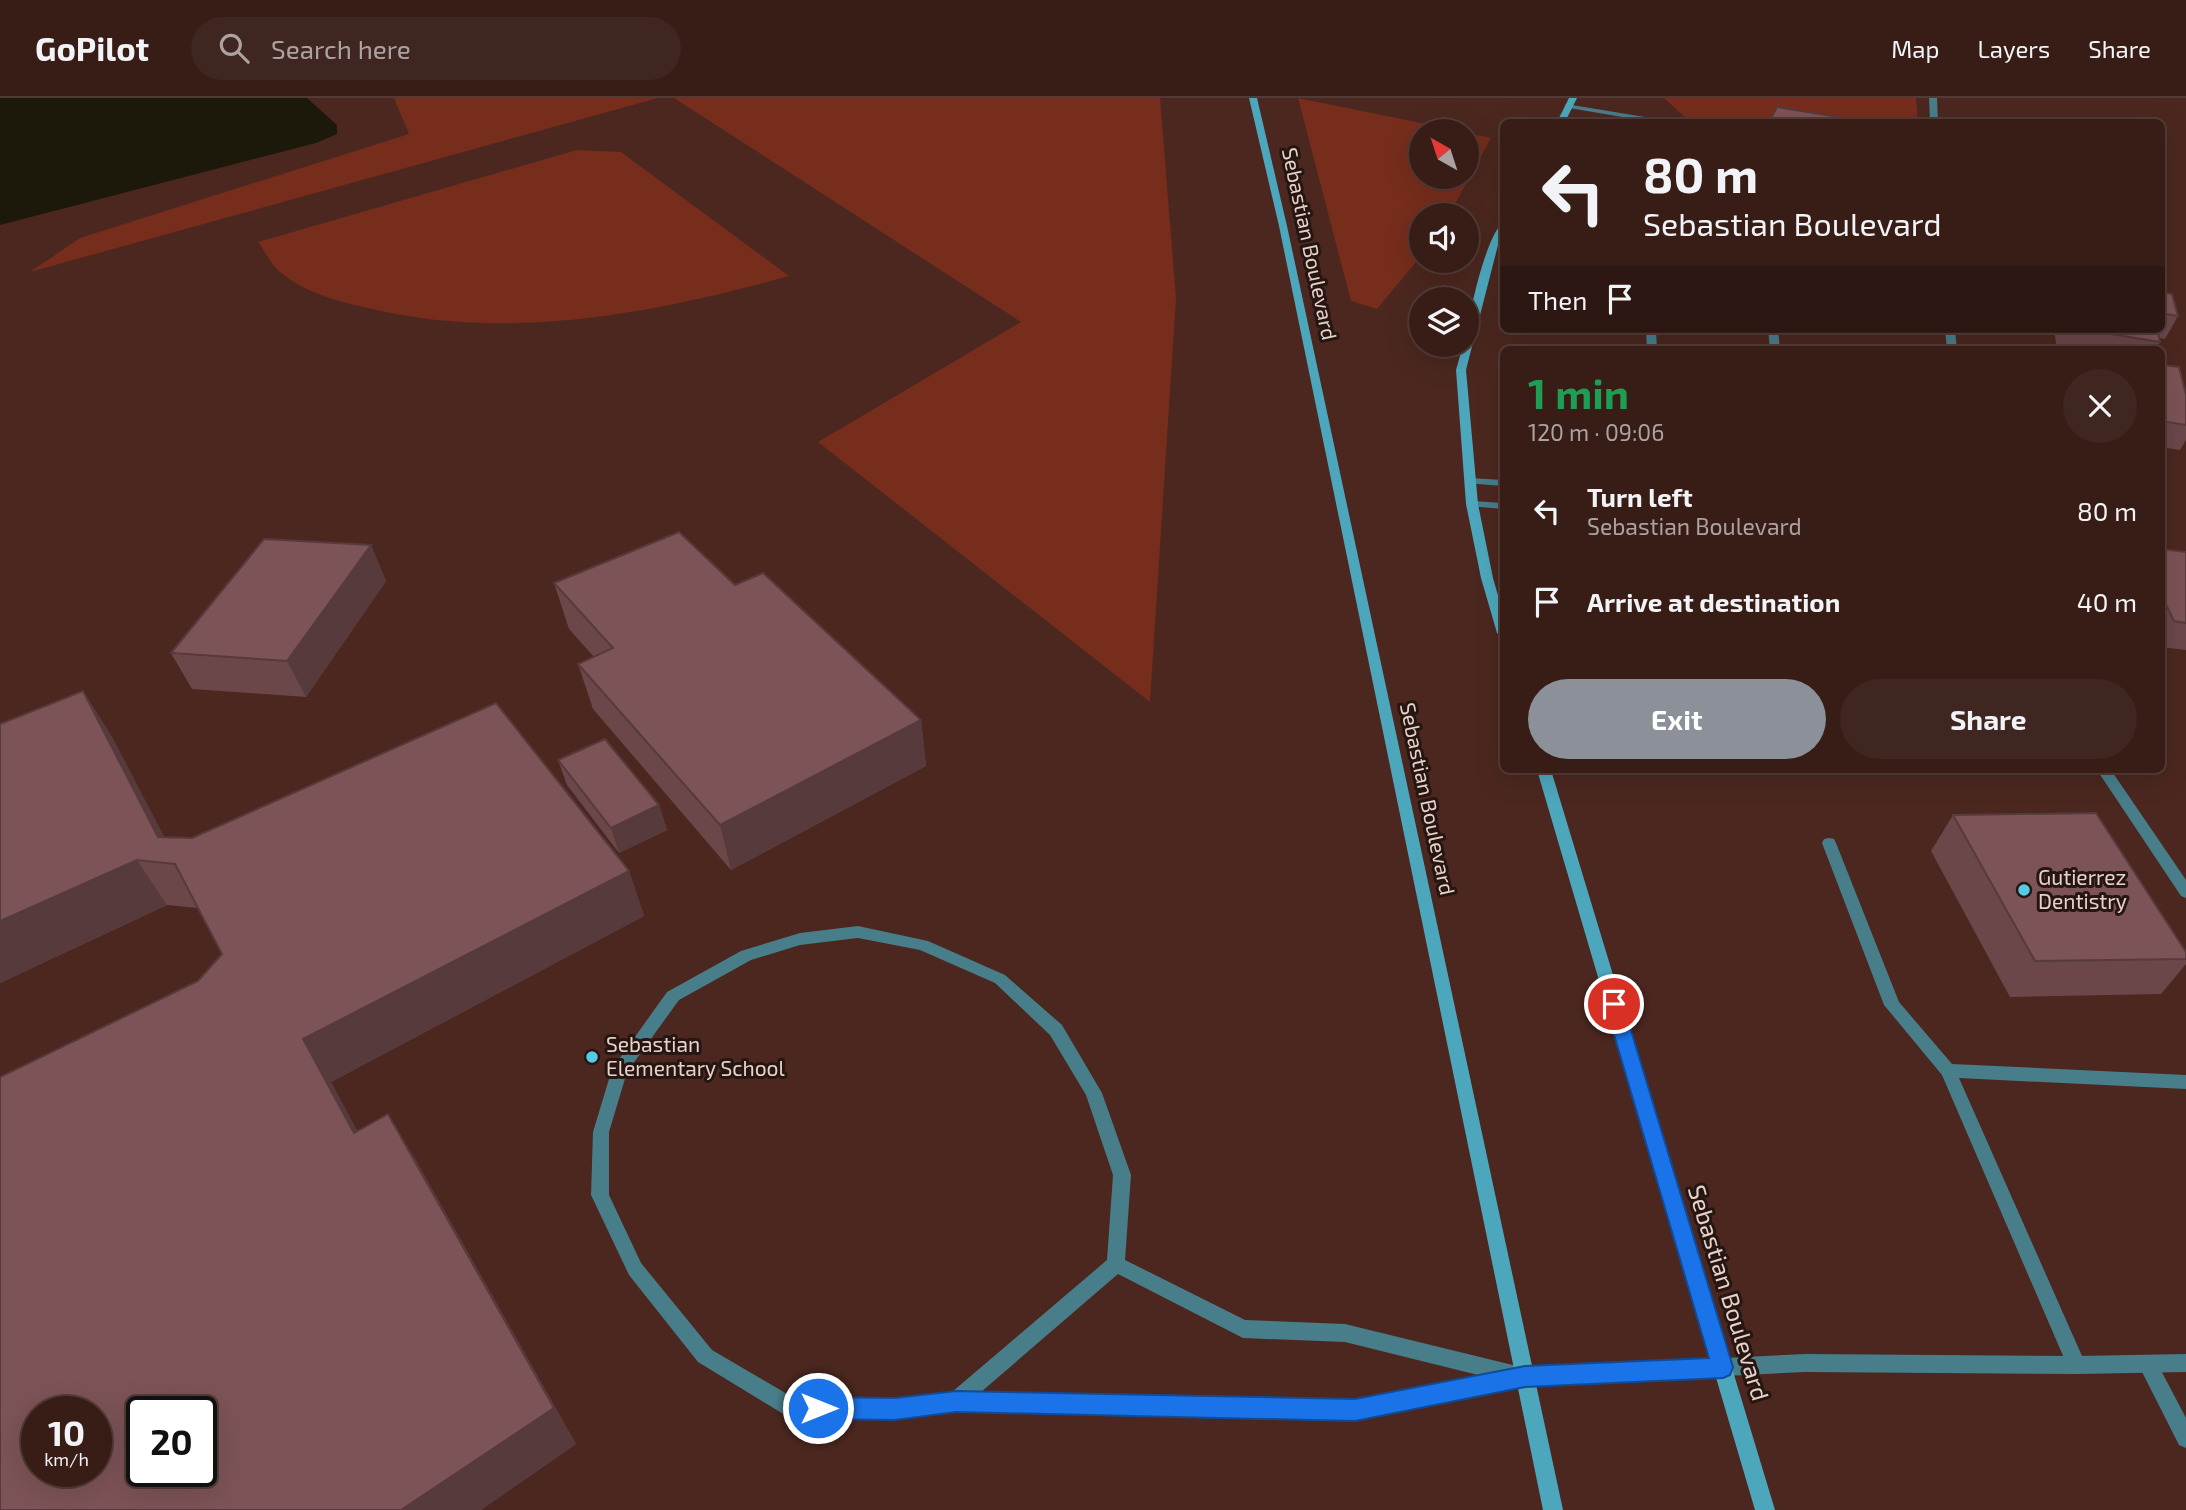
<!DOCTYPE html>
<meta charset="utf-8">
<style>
:root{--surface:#381d17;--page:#3f2620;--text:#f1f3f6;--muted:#aba2a1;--line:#523b36;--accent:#8c9099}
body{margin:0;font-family:"Exo 2",sans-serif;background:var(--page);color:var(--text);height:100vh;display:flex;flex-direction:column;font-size:26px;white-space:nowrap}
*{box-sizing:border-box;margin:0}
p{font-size:23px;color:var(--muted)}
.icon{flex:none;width:38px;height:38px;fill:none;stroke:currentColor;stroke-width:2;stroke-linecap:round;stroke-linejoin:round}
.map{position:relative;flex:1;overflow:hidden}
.drawer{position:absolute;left:1500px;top:248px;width:665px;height:427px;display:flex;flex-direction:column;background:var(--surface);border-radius:10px;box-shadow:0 7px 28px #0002,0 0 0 2px var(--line)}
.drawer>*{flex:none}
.banner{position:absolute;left:1500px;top:21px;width:665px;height:214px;border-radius:10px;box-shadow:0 7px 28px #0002,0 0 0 2px var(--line);background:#381d17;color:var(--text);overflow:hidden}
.needle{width:46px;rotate:321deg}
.buttons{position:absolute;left:1409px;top:21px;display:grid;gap:14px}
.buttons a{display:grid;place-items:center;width:70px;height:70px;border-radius:50%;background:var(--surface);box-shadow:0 7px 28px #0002,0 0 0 2px var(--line);font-size:35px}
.speed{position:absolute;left:21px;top:1298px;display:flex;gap:14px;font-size:35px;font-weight:700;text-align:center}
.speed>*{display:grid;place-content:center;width:91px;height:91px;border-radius:50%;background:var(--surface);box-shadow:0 7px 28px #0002,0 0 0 2px var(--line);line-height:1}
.speed small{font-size:18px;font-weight:400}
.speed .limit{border:4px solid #111;border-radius:10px;background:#fff;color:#111}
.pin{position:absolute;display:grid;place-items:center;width:60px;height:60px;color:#fff;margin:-30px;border:4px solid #fff;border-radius:50%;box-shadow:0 2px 7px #0007}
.me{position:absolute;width:77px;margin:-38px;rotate:90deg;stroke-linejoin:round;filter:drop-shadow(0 0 5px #0008)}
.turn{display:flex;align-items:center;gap:24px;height:147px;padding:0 28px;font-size:32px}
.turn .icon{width:91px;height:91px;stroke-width:2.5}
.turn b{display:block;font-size:49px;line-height:60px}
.then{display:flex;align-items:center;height:66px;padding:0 28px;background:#0003;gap:14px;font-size:26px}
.round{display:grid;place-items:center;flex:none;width:74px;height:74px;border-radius:37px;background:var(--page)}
.overview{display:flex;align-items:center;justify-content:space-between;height:119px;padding:0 28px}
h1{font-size:42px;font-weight:700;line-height:52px;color:#1e9e55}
.primary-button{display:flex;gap:14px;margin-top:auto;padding:14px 28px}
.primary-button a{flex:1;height:80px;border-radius:42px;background:var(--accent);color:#fff;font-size:28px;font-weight:700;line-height:80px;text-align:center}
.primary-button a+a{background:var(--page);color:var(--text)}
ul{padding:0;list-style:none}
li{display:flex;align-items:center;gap:21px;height:91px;padding:0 28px}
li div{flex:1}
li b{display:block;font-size:26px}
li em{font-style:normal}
header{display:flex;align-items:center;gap:42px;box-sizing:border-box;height:98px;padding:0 35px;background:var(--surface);border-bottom:2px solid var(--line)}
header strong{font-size:33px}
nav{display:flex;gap:38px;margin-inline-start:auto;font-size:24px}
.search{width:490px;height:63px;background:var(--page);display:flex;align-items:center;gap:18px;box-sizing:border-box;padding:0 24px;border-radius:38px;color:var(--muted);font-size:26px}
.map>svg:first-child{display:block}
.green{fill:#762d1c}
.water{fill:#1d190a}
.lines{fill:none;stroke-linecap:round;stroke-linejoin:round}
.lane{fill:#487d8a;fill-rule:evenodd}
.street{fill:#487d8a;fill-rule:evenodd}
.secondary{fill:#4da7bc;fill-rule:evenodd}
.wall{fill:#6b474a}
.shaded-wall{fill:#573a3c}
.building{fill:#7c5356;stroke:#573a3c;stroke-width:2;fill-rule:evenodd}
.route{fill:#1a73e8;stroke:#114b97;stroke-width:2}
.poi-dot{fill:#57c9e2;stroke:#261611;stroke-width:2.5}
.labels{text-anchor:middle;stroke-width:6;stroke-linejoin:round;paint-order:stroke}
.street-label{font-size:21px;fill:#e8d1cb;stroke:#261611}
.poi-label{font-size:21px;fill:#e8d1cb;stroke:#261611;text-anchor:start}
.near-street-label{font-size:24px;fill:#e8d1cb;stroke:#261611}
</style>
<header>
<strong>GoPilot</strong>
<div class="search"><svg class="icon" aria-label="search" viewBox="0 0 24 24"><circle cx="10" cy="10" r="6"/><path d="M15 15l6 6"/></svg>Search here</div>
<nav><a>Map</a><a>Layers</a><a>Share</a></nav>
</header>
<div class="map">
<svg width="2186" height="1412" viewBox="0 0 2186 1412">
<rect width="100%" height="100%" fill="#4b271f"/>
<!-- green -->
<path class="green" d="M394 0H658L30 174 80 140 409 36Z
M674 0H1160L1176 200 1150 604 818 344 1021 224Z
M1298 0 1460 33H1421V79H1466L1467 35 1491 40 1449 117H1421V158L1377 211 1351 203Z
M1664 0H1916L1918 24H1721L1687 21Z
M577 52 621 54 789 178C653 216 508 244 368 210 337 203 305 195 280 174 271 167 265 153 258 144Z"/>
<!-- water -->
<path class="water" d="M0 0H307L337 27V36L316 45 0 127Z"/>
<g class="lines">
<!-- lane -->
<path class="lane" d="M1929 0H1937L1938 24H1930Z
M1566 6 1663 22 1667 24H1652L1569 10 1565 8Z
M1646 231H1656L1657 252H1647Z
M1768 231H1778L1780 252H1770Z
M1945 231H1955L1957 252H1947Z
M1469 380 1503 382V388L1465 385V381Z
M1472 403 1503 405V411L1468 408V404Z
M2097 672H2111L2186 782V800L2181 798Z
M1829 740 1834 741 1836 745 1899 904 1952 966 2186 977V991L1959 980 2086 1267 2084 1274 2077 1276 2070 1274 1942 977 1884 907 1822 745 1824 741Z
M858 828 928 843 1005 877 1062 927 1102 995 1131 1077 1125 1162 1245 1222 1345 1226 1525 1270 1532 1272 1535 1279 1532 1286 1355 1322 956 1313 895 1321 792 1320 785 1317 698 1264 629 1177 591 1097 593 1034 612 971 667 894 741 853 800 835ZM858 840 920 852 995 885 1050 937 1086 997 1113 1077 1107 1162 952 1294 895 1301 794 1300 712 1252 641 1165 609 1097V1034L627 974 679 902 751 862 800 847ZM1118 1176 1243 1240 1345 1244 1482 1278 1355 1302 981 1294Z
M2147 1257 2154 1259 2186 1320V1350L2179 1347 2138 1266 2140 1259Z"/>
<!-- street -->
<path class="street" d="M1805 1256 2077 1258 2186 1256V1274L2077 1276 1805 1274 1525 1288 1518 1286 1515 1279 1518 1272 1525 1270Z"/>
<!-- secondary -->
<path class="secondary" d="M1249 0H1257L1287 128 1563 1412H1543L1279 128Z
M1569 0H1577L1565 24H1557Z
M1503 125V136L1498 147 1466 272 1478 406 1493 480 1503 515V539L1497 535 1481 480 1466 406 1456 272 1463 247H1466C1466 225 1486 136 1503 125Z
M1537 672H1551L1775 1412H1755Z"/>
</g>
<!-- wall -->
<path class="wall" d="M2161 194 2178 218 2165 241 2159 240 2160 244 2155 252H2057L2054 231H2161Z
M2161 267 2186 327V342L2180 352 2161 349Z
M371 447 386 483 306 599 192 591 171 555Z
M2161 451 2186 454V552L2161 549Z
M554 485 735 487 921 622 926 668 731 772 593 611 578 566 594 559 569 531Z
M83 593 112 639 164 739 629 773 644 818 331 984 357 1033 414 1059 576 1346 481 1412H0L198 883 222 856 198 810 167 807 0 885V626Z
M558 662 659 707 667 732 619 755 567 687Z
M1953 717 2186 854V866L2161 896 2010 899 1931 753Z"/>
<!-- shaded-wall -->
<path class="shaded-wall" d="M371 447 386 483 306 599 287 563Z
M83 593 112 639 188 784 158 739Z
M921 622 926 668 731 772 720 727Z
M659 707 667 732 619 755 611 730Z
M137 762 167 807 0 885V823Z
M629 773 644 818 331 984 381 1077 354 1035 303 941Z
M388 1016 414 1059 576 1346 481 1412H401Z"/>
<!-- building -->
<path class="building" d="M1777 9 1863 23V24H1769Z
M2161 194 2172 196 2178 218 2161 215Z
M2080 231H2157L2160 244Z
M2161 267 2179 269 2186 297V327L2161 323Z
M679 434 735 487 763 475 921 622 720 727 578 566 613 550 554 485Z
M264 441 371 447 287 563 171 555Z
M2161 451 2186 454V525L2174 523 2161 496Z
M83 593 158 739 192 740 496 605 629 773 303 941 354 1035 388 1016 554 1310 401 1412H0V979L198 883 222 856 175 766 137 762 0 823V626ZM37 1314H96V1374H37ZM142 1314H201V1374H142Z
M605 641 659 707 611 730 558 662Z
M2096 715 2186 854V861L2035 863 1953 717Z"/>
<!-- route -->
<path class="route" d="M1614 899 1620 901 1623 906 1733 1269 1730 1277 1723 1280 1525 1289 1355 1323 956 1314 895 1322 818 1321 810 1318 807 1310 810 1302 818 1299 895 1300 956 1293 1355 1301 1525 1268 1709 1260 1605 906 1608 901Z"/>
<!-- markers -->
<g class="poi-dot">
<circle cx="2024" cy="792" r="7"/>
<circle cx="592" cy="959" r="7"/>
</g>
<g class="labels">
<!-- street labels -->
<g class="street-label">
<text transform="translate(1309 146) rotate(78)" y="7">Sebastian Boulevard</text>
<text transform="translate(1427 701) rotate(78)" y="7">Sebastian Boulevard</text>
</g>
<!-- poi labels -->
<g class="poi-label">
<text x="2038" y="787">Gutierrez<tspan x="2038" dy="24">Dentistry</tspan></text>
<text x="606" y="954">Sebastian<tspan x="606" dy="24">Elementary School</tspan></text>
</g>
<!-- near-street labels -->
<g class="near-street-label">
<text transform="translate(1728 1195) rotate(73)" y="8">Sebastian Boulevard</text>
</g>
</g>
</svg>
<div class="buttons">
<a><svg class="needle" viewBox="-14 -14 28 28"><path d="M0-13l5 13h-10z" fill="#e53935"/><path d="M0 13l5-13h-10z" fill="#aba2a1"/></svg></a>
<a><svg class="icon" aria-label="sound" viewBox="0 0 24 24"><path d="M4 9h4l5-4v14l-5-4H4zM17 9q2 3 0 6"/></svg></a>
<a><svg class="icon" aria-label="layers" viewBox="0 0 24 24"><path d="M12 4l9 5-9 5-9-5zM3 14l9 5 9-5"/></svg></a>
</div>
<div class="speed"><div>10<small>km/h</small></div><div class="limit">20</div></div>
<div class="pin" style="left:1614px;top:906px;background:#d93025"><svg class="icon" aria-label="arrive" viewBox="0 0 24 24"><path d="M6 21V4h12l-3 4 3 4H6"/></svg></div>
<svg class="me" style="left:818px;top:1310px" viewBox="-20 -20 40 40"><circle r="17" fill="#1a73e8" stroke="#fff" stroke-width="3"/><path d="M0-11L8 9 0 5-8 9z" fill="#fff"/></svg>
<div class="banner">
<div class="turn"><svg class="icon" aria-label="left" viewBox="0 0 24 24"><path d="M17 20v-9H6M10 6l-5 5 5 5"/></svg><div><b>80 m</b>Sebastian Boulevard</div></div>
<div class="then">Then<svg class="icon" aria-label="arrive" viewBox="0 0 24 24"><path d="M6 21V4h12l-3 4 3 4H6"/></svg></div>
</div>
<section class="drawer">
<div class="overview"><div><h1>1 min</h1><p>120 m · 09:06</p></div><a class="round"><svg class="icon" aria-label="close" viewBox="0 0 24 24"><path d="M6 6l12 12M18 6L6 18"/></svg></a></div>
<ul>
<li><svg class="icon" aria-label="left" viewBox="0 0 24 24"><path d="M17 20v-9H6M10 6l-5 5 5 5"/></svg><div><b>Turn left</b><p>Sebastian Boulevard</p></div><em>80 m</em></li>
<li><svg class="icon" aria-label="arrive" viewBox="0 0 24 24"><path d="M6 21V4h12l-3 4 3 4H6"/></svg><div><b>Arrive at destination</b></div><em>40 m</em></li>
</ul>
<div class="primary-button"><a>Exit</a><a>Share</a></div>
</section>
</div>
